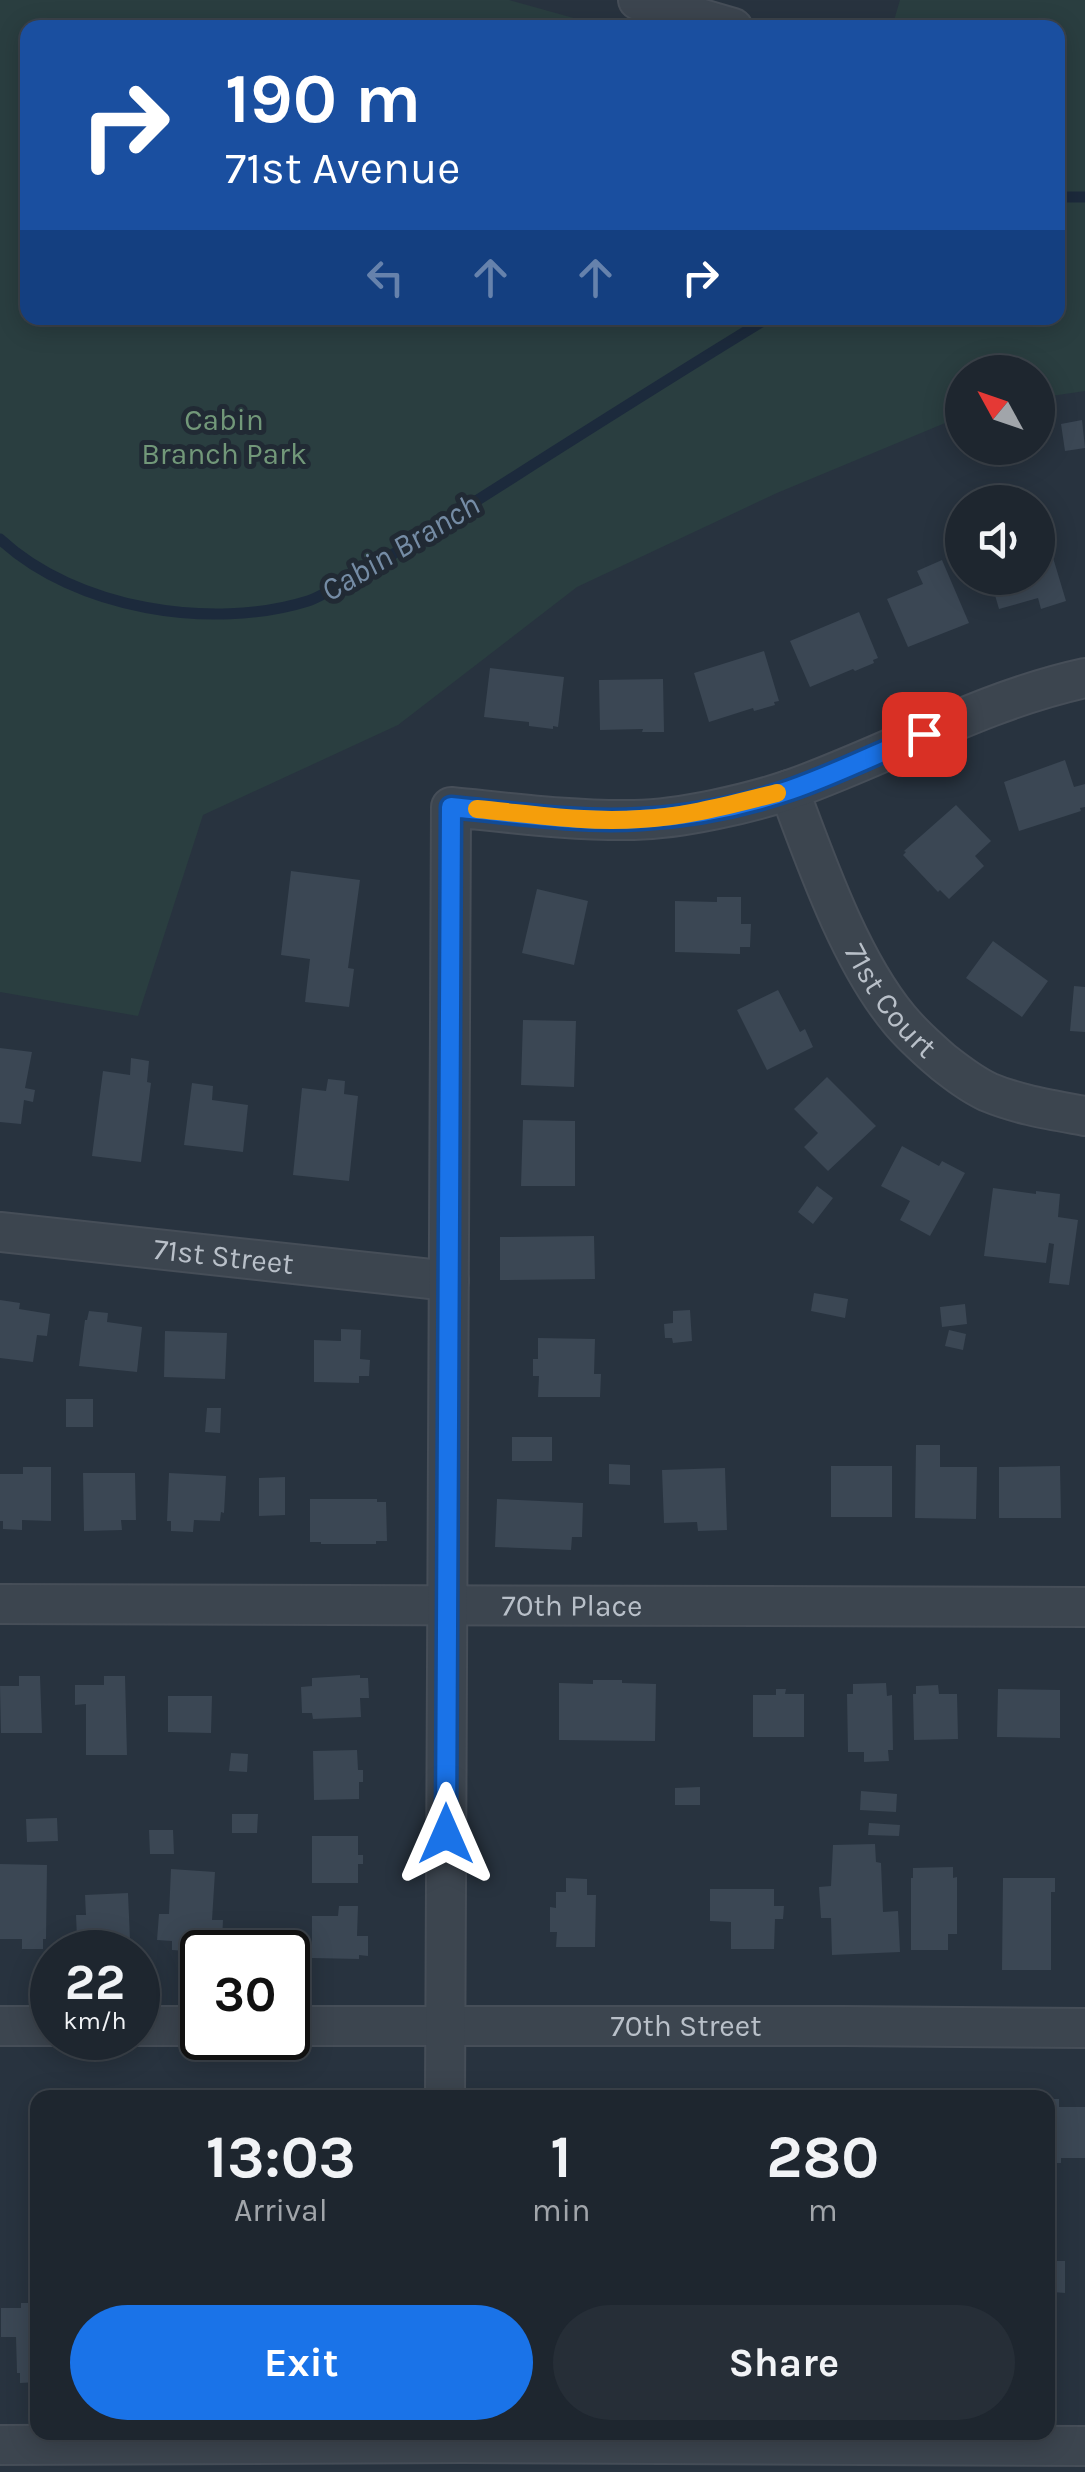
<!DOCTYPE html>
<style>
:root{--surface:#1e262f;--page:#262e37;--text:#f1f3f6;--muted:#a1a5aa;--line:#3c434b;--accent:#1a73e8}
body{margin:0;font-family:Karla,sans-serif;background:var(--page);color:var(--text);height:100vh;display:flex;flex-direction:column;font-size:38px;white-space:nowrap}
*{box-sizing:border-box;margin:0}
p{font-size:32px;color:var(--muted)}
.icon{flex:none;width:55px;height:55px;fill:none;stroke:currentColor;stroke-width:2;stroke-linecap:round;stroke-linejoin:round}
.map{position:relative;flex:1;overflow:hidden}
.panel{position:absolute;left:30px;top:2090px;width:1025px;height:350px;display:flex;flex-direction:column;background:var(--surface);border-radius:20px;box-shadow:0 5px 25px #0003,0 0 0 2px var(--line)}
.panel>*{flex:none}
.top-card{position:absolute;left:20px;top:20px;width:1045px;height:305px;border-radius:20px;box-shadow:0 5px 25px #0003,0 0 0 2px var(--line);background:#1a4fa0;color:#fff;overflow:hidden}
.needle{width:65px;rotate:310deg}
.tools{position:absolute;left:945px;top:355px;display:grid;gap:20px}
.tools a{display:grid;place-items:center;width:110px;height:110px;border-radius:50%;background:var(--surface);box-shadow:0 5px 25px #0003,0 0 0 2px var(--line);font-size:50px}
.speed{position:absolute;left:30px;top:1930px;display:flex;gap:20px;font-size:50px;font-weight:700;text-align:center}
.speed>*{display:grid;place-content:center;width:130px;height:130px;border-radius:50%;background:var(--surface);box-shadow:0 5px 25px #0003,0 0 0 2px var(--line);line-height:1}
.speed small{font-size:25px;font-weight:400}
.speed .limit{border:5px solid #111;border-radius:15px;background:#fff;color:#111}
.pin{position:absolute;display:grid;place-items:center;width:85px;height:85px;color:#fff;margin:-42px;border-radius:20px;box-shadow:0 5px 15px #0006}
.me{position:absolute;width:110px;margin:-55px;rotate:0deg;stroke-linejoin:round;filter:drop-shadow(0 0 8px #0008)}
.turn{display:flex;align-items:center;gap:35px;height:210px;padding:0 40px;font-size:45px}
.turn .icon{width:130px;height:130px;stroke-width:2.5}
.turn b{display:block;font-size:70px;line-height:85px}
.lanes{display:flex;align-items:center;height:95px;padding:0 40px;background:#0003;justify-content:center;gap:50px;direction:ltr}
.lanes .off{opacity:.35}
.eta{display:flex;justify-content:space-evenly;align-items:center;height:170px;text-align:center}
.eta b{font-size:60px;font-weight:700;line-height:70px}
.cta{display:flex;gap:20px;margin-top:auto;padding:20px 40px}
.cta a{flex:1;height:115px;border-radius:60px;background:var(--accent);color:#fff;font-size:40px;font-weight:700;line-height:115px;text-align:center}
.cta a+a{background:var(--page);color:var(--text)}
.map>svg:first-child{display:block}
.green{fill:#2a3e40}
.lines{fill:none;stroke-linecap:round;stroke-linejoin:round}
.stream{stroke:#1c2a3c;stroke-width:11}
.building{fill:#3b4754}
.minor-casing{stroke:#464e58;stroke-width:42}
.minor{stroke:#3c454f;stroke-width:38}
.route-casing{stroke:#114b97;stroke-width:25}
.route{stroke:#1a73e8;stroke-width:18}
.slow{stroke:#f59e0b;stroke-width:18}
.labels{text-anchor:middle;stroke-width:10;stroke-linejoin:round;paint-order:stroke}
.park-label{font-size:30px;fill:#729879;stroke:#212a34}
.street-label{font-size:30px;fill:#b9c0c9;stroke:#212a34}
.water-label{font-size:32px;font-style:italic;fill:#758ca5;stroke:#212a34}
</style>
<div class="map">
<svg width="1085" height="2472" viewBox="0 0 1085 2472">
<rect width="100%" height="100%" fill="#28333f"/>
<!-- green -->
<path class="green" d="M0 0H509L606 27 28 28V318H1058V28L892 27 900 0H1085V391L1038 398V372H962V416L777 493 577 587 398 725 203 815 138 1016 0 992Z"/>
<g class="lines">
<!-- stream -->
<path class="stream" d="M1058 197H1085
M0 539C75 609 212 631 308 601 320 597 331 589 342 584 385 561 425 534 465 508 566 444 666 380 768 318"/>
</g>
<!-- building -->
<path class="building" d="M1082 420 1085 448 1065 451 1061 424Z
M1048 541 1066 601 1041 609 1038 598 999 609 990 578H1038V544Z
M942 560 969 623 908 647 887 599 923 584 917 571Z
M859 612 878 658 873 660 874 663 855 671 853 669 810 687 790 641Z
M764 651 779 701 774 702 775 705 754 711 753 708 709 722 694 673Z
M490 668 564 677 558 727 553 726V729L529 726V722L484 717Z
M663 679 664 732H642L643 729 600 730 599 680Z
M1065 760 1074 787 1085 784V807L1080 808 1081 811 1019 831 1004 782Z
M956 805 991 841 975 856 984 866 949 899 940 890 938 892 903 855 906 852 904 851Z
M291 871 360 880 348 968 354 969 349 1007 305 1002 310 959 281 955Z
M537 889 588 901 574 965 522 953Z
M717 897H741V924H751L750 947H740V954L675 952V901L717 902Z
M993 941 1048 981 1022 1017 966 978Z
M1074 986 1085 987V1032L1070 1031Z
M778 990 800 1032 805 1029 813 1047 767 1070 737 1010Z
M523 1020 576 1021 574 1087 521 1085Z
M0 1048 32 1052 25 1088 35 1090 33 1102 24 1100 21 1124 0 1122Z
M131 1058 149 1061 147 1082 151 1083 141 1162 92 1156 103 1071 130 1075Z
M827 1077 876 1126 828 1171 804 1147 818 1133 794 1109Z
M328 1079 345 1081 344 1094 358 1096 349 1181 293 1175 302 1088 326 1091Z
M192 1083 213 1086 212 1100 248 1105 243 1152 184 1145Z
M523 1120 575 1121V1186H521Z
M902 1146 939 1166 942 1161 965 1173 930 1236 900 1220 910 1201 881 1186Z
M817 1186 833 1198 813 1224 798 1212Z
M993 1188 1036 1194V1191L1060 1194 1058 1217 1078 1220 1069 1285 1049 1283 1054 1244 1049 1243 1046 1263 984 1256Z
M594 1236 595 1279 500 1280V1237Z
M814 1293 848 1299 845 1318 811 1311Z
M0 1300 20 1303 19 1309 50 1314 47 1336 37 1335 33 1362 0 1358Z
M965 1304 967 1324 942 1327 940 1307Z
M690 1310 692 1341 673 1343 672 1338H665L664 1324 673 1323V1311Z
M89 1311 108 1313 107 1322 142 1327 137 1372 79 1366 85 1320H87Z
M341 1329 361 1330 360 1359 370 1360 369 1376H359V1383L314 1382V1340L341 1341Z
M949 1330 966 1334 963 1350 945 1346Z
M165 1331 227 1333 225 1379 164 1377Z
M538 1338 595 1339 594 1374H601L600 1397H538L539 1376H533V1359H538Z
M66 1399H93V1427H66Z
M207 1408H221L220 1433 205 1432Z
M512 1437H552V1461H512Z
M916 1445H940V1467H977L976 1519 915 1518Z
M609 1464 630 1465V1485L609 1484Z
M831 1466H892V1517H831Z
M1060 1466 1061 1518H999V1467Z
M23 1467H51V1521L22 1520V1530L3 1529V1521H0V1474H23Z
M725 1468 727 1530 698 1531 697 1522 664 1523 662 1470Z
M83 1473H135L136 1520H121L122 1530 84 1531Z
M169 1473 226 1476 224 1513 221 1512 220 1521 194 1520 193 1532 171 1531V1521H167Z
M285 1477V1515L259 1516V1478Z
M310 1499H377V1502H386L387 1541H376V1544H321V1542H310Z
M497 1499 583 1503 582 1537H572L571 1550 495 1547Z
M360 1675V1678H368L369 1698H360L361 1717 313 1719 312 1713H302L301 1687 312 1686V1678Z
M19 1676H40L42 1733H1L0 1686H19Z
M104 1676H125L127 1755H86V1704L75 1705V1685H104Z
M593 1680H622V1683L656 1684 655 1741 559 1740V1683L593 1684Z
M886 1683 887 1696 892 1695 893 1750H888L889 1761 864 1762V1752H848L847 1694H853V1684Z
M938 1685 939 1694H957L958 1739 914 1740 913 1694H916V1686Z
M776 1689H786L785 1694H804V1737H753V1695H776Z
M998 1689 1060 1690V1738L997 1737Z
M168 1696H212L211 1733 168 1732Z
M357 1750 358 1770H363V1782H359V1799L314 1800 313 1751Z
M231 1753 248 1754 247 1772 229 1771Z
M700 1787V1805H675V1788Z
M861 1791 897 1794 896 1812 860 1810Z
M232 1814H258L257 1833H232Z
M57 1818 58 1841 27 1842 26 1819Z
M869 1823 900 1825 899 1836 868 1835Z
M149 1830H173L174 1854H150Z
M312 1836H358V1855H363V1864H358V1883H312Z
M875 1844 876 1862 881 1863 883 1912 898 1911 900 1952 832 1955 831 1918H821L819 1887 831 1886 833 1845Z
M0 1864 47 1865 46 1939H43V1949H22V1939H0Z
M953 1867V1878L957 1877V1934H948V1950H911V1878H913V1868Z
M171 1869 215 1872 212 1920H223L222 1942 206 1941 205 1952 172 1950V1941L157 1940 159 1914H169Z
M566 1878 587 1879V1895H596L595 1947H556L557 1932H550V1907L556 1908V1892H566Z
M1003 1878H1055V1892H1051V1970H1002Z
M710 1889H774V1906H784L783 1919H775L774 1949H731V1922L710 1921Z
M128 1893 130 1940H127V1950H107V1938H77L76 1915H86L85 1895Z
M339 1906H358L357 1936H368V1956L359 1955V1959L312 1958V1916H338Z
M1048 2099H1059V2107H1085V2158H1061V2163H1051V2158H1048Z
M1048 2261H1065V2293L1053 2292V2316H1048Z
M21 2303H38V2382L20 2383V2373H17L16 2337H1V2308H21Z"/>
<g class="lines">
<defs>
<g id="minor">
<path d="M638 0 733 28"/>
<path id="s1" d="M789 790C816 862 850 960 899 1019 912 1035 928 1049 943 1062 957 1073 971 1084 988 1092 1019 1105 1052 1110 1085 1116"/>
<path id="s2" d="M0 1232 449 1281"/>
<path id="s3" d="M0 1604 1085 1607"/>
<path d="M0 2026H52"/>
<path d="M138 2026H202"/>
<path id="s4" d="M288 2026H845L1085 2028"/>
<path d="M445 2098 451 807C512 813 573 821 634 820 681 819 748 804 792 789 890 754 983 700 1085 678"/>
<path d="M0 2445 462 2443 1085 2446"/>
</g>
</defs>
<!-- minor casing -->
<use href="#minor" class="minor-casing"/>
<!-- minor -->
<use href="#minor" class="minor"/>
</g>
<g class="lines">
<defs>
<path id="route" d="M446 1834 451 807C513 813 578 823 641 819 691 816 743 806 790 790 836 774 880 752 924 734"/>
</defs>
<!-- route casing -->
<use href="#route" class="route-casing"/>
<!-- route -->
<use href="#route" class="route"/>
<!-- slow -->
<path class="slow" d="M477 809C531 814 586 823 640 819 687 817 732 804 777 793"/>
</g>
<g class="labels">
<!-- park labels -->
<g class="park-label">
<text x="224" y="430">Cabin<tspan x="224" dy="34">Branch Park</tspan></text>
</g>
<!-- street labels -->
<g class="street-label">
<text dy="10" stroke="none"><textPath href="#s1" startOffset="235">71st Court</textPath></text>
<text dy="10" stroke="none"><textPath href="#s2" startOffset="225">71st Street</textPath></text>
<text dy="10" stroke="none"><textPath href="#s3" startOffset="572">70th Place</textPath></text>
<text dy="10" stroke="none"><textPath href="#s4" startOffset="398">70th Street</textPath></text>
</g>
<!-- water labels -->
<g class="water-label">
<text transform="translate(400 547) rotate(-31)" y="11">Cabin Branch</text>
</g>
</g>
</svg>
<div class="tools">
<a><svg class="needle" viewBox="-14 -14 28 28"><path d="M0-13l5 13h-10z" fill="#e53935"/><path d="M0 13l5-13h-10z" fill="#a1a5aa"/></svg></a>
<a><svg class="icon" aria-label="sound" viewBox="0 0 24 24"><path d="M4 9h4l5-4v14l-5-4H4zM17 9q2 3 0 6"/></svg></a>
</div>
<div class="speed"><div>22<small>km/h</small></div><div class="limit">30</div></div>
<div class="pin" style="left:924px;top:734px;background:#d93025"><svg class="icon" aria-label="arrive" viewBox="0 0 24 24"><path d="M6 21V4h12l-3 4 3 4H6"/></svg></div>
<svg class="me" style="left:446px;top:1834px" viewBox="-20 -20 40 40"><path d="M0-17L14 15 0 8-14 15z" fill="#1a73e8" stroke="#fff" stroke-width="4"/></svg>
<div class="top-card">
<div class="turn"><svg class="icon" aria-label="right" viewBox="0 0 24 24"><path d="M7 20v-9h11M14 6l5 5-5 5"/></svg><div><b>190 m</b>71st Avenue</div></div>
<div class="lanes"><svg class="icon off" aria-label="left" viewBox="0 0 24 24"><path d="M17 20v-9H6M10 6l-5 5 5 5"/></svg><svg class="icon off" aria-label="ahead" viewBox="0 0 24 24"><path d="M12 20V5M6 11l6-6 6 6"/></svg><svg class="icon off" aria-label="ahead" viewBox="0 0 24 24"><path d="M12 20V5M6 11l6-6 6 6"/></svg><svg class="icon" aria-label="right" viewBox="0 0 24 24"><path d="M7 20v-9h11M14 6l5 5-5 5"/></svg></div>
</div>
<section class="panel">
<div class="eta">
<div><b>13:03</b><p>Arrival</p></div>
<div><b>1</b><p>min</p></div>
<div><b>280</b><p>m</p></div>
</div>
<div class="cta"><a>Exit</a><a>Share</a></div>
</section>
</div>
